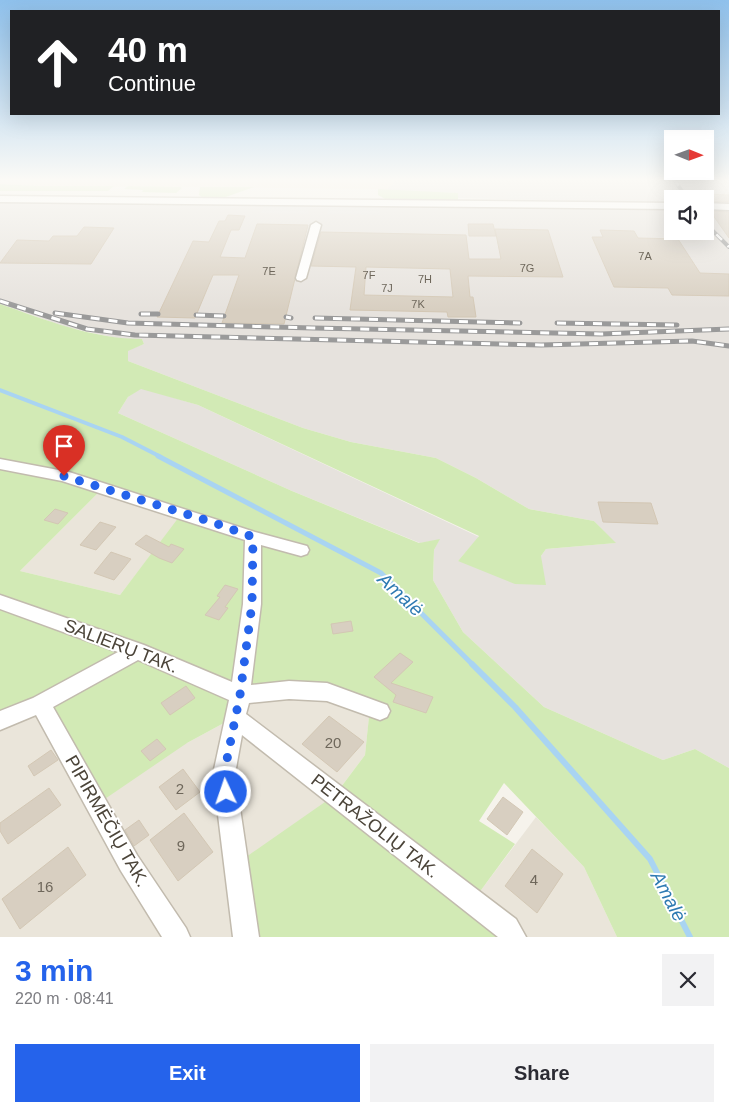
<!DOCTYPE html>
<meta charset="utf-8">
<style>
:root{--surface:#fff;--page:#f2f2f3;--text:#2b2b33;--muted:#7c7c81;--accent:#2563eb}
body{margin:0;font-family:Arial,sans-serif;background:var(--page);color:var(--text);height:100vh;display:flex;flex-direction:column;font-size:19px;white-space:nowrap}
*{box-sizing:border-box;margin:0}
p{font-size:16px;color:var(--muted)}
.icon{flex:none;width:28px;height:28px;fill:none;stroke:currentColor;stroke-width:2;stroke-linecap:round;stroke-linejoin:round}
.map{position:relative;height:937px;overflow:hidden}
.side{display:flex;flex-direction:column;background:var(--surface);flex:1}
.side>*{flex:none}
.hud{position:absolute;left:10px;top:10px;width:710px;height:105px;border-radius:0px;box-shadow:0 5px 20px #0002;background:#202124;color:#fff;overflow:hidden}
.needle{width:32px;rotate:91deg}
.buttons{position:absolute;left:664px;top:130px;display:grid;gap:10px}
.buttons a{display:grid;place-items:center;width:50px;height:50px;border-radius:0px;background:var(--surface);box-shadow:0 5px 20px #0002;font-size:25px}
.pin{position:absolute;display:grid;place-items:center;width:42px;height:42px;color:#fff;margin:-51px -21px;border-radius:50% 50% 50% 0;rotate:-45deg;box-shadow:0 0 5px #0007}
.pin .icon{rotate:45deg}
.me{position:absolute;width:55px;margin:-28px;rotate:357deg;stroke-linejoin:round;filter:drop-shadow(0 0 4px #0008)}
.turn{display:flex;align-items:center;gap:18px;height:105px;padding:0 15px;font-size:22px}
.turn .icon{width:65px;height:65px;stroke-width:2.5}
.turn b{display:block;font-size:35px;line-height:42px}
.round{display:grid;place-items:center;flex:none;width:52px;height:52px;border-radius:0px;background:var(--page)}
.headline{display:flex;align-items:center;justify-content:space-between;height:85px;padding:0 15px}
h1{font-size:30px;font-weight:800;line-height:38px;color:var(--accent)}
.button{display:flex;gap:10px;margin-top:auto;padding:10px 15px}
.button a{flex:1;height:58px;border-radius:0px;background:var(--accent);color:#fff;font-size:20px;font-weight:800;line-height:58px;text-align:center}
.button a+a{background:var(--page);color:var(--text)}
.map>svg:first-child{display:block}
.residential{fill:#eae5da}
.commercial{fill:#f7ead8}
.industrial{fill:#e6e2dd}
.green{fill:#d2eab5;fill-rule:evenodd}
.parking{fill:#e5e3e0}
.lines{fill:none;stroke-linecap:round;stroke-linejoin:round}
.stream-far2{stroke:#a9d4f2;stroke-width:4}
.stream-far1{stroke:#a9d4f2;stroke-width:5}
.stream{stroke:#a9d4f2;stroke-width:6}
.building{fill:#d8cfc1;stroke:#d3c7b4;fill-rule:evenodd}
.minor-casing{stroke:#c2bbae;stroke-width:3}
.minor{fill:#fff;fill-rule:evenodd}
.rail-far1-casing{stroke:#9a9a9a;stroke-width:4}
.rail-casing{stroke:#9a9a9a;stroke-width:5}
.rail-far1{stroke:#fff;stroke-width:2.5;stroke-dasharray:8;stroke-linecap:butt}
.rail{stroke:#fff;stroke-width:3;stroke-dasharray:9;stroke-linecap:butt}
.route{stroke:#2563eb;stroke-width:9;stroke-dasharray:0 16.2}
.labels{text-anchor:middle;stroke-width:4;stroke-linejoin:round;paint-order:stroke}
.far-number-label{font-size:11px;fill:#6e675b}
.near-number-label{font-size:15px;fill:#6e675b}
.near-street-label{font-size:18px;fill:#4b4439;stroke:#fff}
.near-water-label{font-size:19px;font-style:italic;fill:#2e7ab2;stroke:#fff}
</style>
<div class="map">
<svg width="729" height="937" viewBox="0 0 729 937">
<rect width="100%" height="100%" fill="#f6f3ec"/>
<!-- residential -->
<path class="residential" d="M103 488 183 513 120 595 20 571Z
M289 690 370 708 365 755 335 795 246 937H0V712L40 704 187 743 235 717 240 695Z
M536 817 584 867 617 937H513L472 902Z"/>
<!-- commercial -->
<path class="commercial" d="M0 179H397L387 189 39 186 0 184Z"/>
<!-- industrial -->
<path class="industrial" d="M397 179H729V204H705V199H672V203L458 198V193L393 191 387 189Z
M0 202 672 210V231H705V211H729V768L695 749 663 760 544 707 463 632 433 580 434 550 439 540 420 543 292 491 118 413 128 397 141 388 198 405 479 537 458 561 541 556 546 549 615 543 594 521 529 509 476 478 436 458 351 442 303 428 128 361V350L144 344 142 339H121L66 327 0 304Z"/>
<!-- green -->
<path class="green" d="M0 184 39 186H114L108 191H0Z
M128 186 181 187 182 188 176 193 142 192 143 190 124 189Z
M200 187H254L223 198 202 197 199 195Z
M378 189 458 193V200H387L378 195Z
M0 304C46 320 93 339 142 339L144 344 128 351V361L303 428 351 442 436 458 476 478 529 509 594 521 616 543 546 549 541 556 546 585 515 584 458 561 479 536 198 405 141 389 128 397 118 413 292 491 419 543 440 539 434 550 433 580 463 632 544 707 663 760 695 749 729 768V937H617L584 867 504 783 479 821 515 844 473 901 513 937H246L236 864 335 795 365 755 370 707 327 692 240 695 235 717 187 743 96 805 40 704 0 712ZM103 488 182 513 120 595 20 571Z"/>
<!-- parking -->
<path class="parking" d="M505 192 608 194 612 200 507 199Z
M263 206H310L308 214 261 213Z
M329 207H380V215L327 214Z"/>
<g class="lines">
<!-- stream-far2 -->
<path class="stream-far2" d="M0 390 122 437 161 457"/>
<!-- stream-far1 -->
<path class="stream-far1" d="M158 456 381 573 473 665"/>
<!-- stream -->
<path class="stream" d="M472 664 515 707 650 859 690 937"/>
</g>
<!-- building -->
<path class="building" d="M705 194 729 195V202L705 201Z
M710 211 729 212V238Z
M228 215 245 216 239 230H231L220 257 245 258 257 224 308 225 284 324 222 323 239 275H213L195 318 157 317 193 241 209 242 219 221H225Z
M468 224H493L496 236H469Z
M84 227 114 228 91 264 0 263 17 240 49 241 53 236H77Z
M495 229 548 230 563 277 468 276 470 297H473L476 317H448L447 312 350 310 356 267 311 266 321 232 466 235 469 259H501ZM366 267 450 269 453 297 364 295Z
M600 230 634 231 638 238 678 239 700 273 729 274V296L672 295 668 288 614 287 592 237H603Z
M598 502 651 503 658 524 603 522Z
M55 509 68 513 58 524 44 520Z
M100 522 116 527 96 550 80 545Z
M146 535 169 547 171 544 184 549 172 563 159 558 135 544Z
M111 552 131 559 114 580 94 573Z
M225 585 238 589 225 607 228 608 219 620 205 615 220 597 217 596Z
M351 621 353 631 333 634 331 624Z
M400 653 413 662 391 683 433 697 426 713 393 702 396 695 374 677Z
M186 686 195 698 170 715 161 703Z
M329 716 364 742 337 772 302 744Z
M157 739 166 749 150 761 141 751Z
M51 750 58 760 34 776 28 766Z
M183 769 200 792 176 810 159 787Z
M49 788 61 805 8 844 0 831V823Z
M503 797 523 812 507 835 487 819Z
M184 813 213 852 178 881 150 840Z
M139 820 149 835 134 846 125 830Z
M68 847 86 875 20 929 2 899Z
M532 849 563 874 537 913 505 886Z"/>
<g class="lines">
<defs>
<path id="minor" d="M0 196 672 203V209L0 202Z
M705 203 729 204V210L705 209Z
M316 222 321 225 306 278 301 281 297 280 296 278 311 225Z
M0 459 69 472 255 532 307 546 309 550 307 554 301 556 261 545V604L251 685 289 681 327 683 387 705 390 711 387 717 380 720 327 701 289 699 249 703 246 714 516 919 526 937H498L242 735 235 774 259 937H233L213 774 229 700 138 660 53 707 137 855 186 928 190 937H162L121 871 36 715 0 730V711L33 698 118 652 0 609V595L144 645 232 682 243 604 245 540 62 481 0 469Z"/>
</defs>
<!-- minor casing -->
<use href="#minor" class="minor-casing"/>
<!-- minor -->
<use href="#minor" class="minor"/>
<defs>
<path id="rail-far1" d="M674 179 687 199
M705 223 729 247"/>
<path id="rail" d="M0 301 87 329 135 335 541 345 692 341 729 346
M55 313 128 323 313 328 601 334 729 329
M141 314H158
M196 315 224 316
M286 317 291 318
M315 318 520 323
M557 323 677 325"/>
</defs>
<!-- rail-far1 casing -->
<use href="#rail-far1" class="rail-far1-casing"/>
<!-- rail casing -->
<use href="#rail" class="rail-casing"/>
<!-- rail-far1 -->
<use href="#rail-far1" class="rail-far1"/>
<!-- rail -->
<use href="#rail" class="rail"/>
</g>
<!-- sky -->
<linearGradient id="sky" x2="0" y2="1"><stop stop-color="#8fc1ec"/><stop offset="0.58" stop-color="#fbfaf6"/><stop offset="1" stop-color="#fbfaf6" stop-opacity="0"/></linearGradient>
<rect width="729" height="310" fill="url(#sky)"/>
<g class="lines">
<!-- route -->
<path class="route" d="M64 476 212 522 253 537 252 604 240 695 224 774 226 792"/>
</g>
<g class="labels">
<!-- far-number labels -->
<g class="far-number-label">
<text x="645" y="260">7A</text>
<text x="527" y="272">7G</text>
<text x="269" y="275">7E</text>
<text x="369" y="279">7F</text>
<text x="425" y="283">7H</text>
<text x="387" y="292">7J</text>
<text x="418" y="308">7K</text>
</g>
<!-- near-number labels -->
<g class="near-number-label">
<text x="333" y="748">20</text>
<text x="180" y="794">2</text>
<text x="181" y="851">9</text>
<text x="534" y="885">4</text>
<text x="45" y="892">16</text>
</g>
<!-- near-street labels -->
<g class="near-street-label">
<text transform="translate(121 646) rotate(21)" y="6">SALIERŲ TAK.</text>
<text transform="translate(107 821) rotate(60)" y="6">PIPIRMĖČIŲ TAK.</text>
<text transform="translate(375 826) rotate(38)" y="6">PETRAŽOLIŲ TAK.</text>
</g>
<!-- near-water labels -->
<g class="near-water-label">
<text transform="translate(401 594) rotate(43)" y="7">Amalė</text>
<text transform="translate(669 896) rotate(62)" y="7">Amalė</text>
</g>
</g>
</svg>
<div class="buttons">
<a><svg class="needle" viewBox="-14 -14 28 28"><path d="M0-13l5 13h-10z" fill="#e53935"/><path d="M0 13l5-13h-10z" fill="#7c7c81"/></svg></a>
<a><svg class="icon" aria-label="sound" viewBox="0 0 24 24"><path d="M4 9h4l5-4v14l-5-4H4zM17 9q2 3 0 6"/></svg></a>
</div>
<div class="pin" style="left:64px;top:476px;background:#d93025"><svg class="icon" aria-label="arrive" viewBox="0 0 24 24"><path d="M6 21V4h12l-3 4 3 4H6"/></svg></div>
<svg class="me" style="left:226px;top:792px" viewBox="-20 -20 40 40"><circle r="17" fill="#2563eb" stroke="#fff" stroke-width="3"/><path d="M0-11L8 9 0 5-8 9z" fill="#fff"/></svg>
<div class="hud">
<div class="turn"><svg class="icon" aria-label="ahead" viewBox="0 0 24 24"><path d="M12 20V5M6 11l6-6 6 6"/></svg><div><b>40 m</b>Continue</div></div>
</div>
</div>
<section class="side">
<div class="headline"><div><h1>3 min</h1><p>220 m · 08:41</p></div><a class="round"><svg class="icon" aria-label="close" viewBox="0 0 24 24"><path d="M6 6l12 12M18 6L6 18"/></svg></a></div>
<div class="button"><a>Exit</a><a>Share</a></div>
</section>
